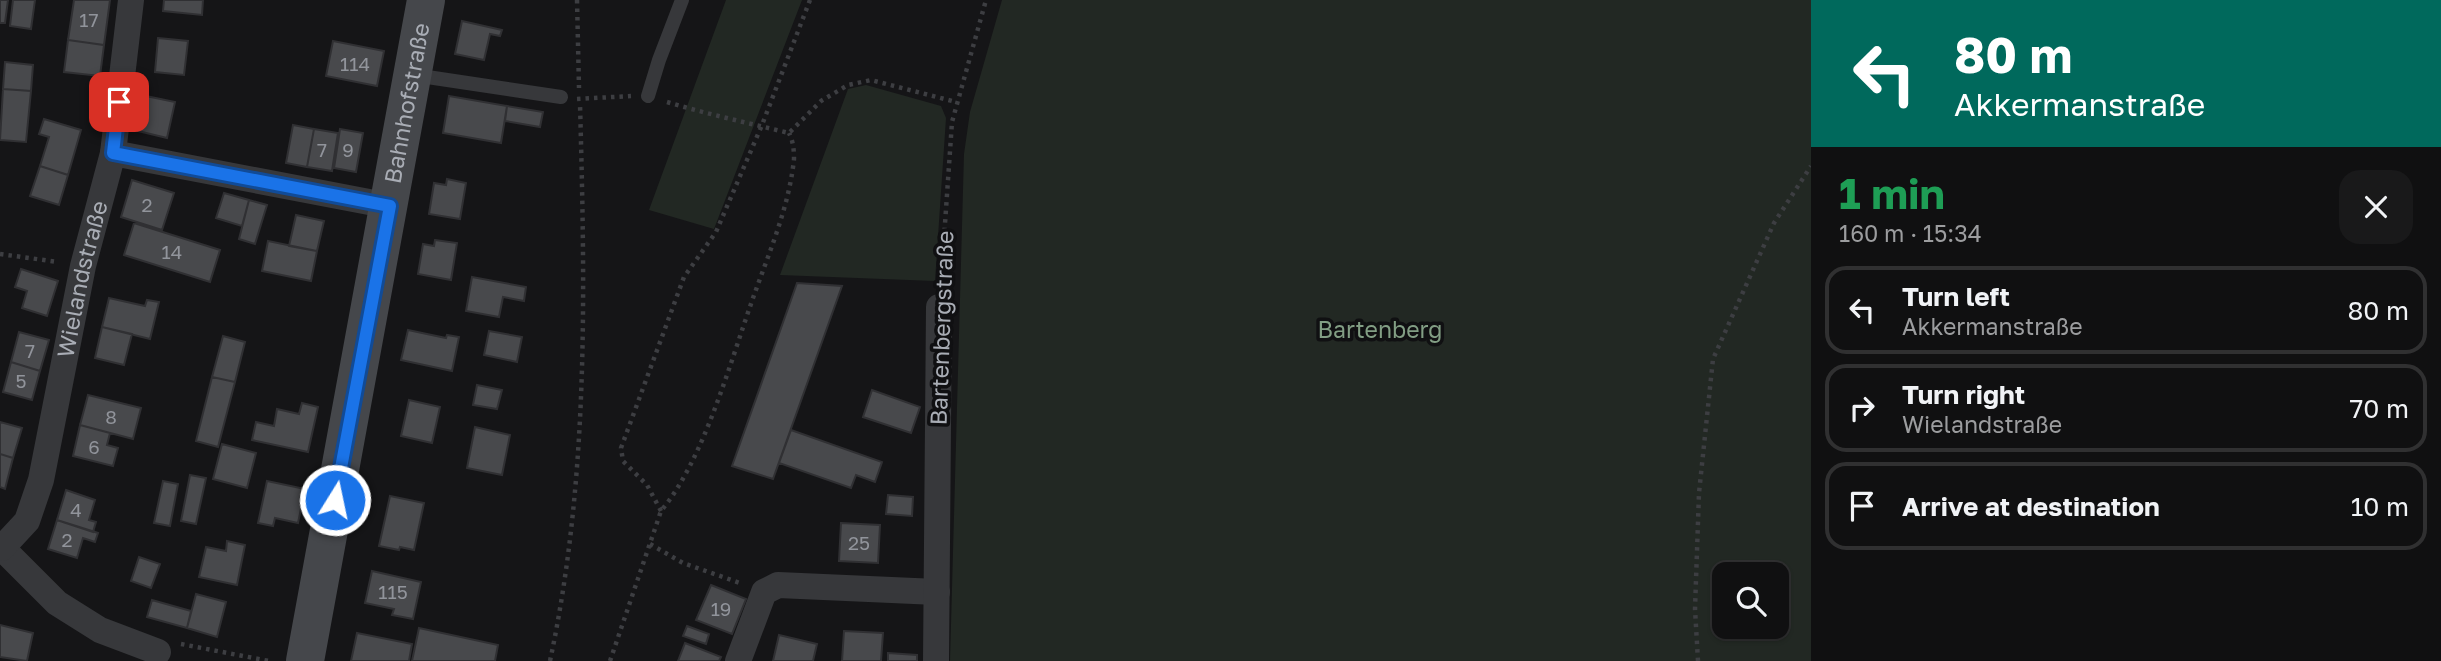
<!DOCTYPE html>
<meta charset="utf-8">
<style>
:root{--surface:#101011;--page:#19191a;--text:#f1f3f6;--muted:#9c9d9f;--line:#303031}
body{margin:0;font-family:"Golos Text",sans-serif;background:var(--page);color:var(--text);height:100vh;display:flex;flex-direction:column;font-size:26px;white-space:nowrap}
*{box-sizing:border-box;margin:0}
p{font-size:23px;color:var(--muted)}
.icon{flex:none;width:38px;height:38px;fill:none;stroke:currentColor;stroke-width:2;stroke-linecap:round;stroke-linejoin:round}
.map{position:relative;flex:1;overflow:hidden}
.drawer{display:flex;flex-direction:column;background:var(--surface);width:630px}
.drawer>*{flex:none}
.hud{background:#00695c;color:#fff;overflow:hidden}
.tools{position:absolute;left:1712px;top:562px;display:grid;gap:14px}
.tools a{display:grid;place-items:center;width:77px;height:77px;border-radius:14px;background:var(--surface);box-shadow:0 2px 5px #0004,0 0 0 2px var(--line);font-size:35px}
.pin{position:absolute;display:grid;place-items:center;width:60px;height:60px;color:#fff;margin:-30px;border-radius:14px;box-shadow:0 4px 10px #0006}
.me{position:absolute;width:77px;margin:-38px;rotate:10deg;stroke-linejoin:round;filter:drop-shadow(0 0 5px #0008)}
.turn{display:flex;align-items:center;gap:24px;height:147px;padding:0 28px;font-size:32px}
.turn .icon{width:91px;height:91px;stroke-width:2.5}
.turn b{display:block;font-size:49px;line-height:60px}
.round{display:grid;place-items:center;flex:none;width:74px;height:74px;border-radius:21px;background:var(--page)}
.head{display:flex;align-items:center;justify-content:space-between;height:119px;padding:0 28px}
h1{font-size:42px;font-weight:700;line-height:52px;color:#1e9e55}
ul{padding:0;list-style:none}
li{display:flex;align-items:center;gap:21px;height:88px;margin:0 14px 10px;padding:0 14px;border:4px solid var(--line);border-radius:21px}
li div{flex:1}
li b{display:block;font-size:26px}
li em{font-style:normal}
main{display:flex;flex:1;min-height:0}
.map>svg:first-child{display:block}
.green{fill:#222823;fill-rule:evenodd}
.building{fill:#48494c;stroke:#303033;stroke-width:2}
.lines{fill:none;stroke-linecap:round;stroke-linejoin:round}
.path{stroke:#3d3e42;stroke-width:4.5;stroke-dasharray:3.5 5;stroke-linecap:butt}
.service{stroke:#37383b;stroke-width:14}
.minor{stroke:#37383b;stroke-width:26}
.secondary{stroke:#45474b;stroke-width:38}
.route-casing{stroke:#114b97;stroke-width:18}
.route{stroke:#1a73e8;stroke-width:12}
.labels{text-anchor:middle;stroke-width:7;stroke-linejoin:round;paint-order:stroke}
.number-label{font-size:19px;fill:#91949b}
.street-label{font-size:23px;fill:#a9adb5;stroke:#101012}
.park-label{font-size:23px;fill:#829e84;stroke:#101012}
</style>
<main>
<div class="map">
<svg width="1811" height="661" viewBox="0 0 1811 661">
<rect width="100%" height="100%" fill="#151517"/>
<!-- green -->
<path class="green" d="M726 0H802L714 229 649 210Z
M1002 0H1811V661H950L964 154 970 112ZM1724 574H1776V626H1724Z
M866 85 941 106 946 118 935 281 780 275 848 89Z"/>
<!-- building -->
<path class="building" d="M0 0H8L5 23H0Z
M13 0H35L31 29 10 26Z
M74 0H110L104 45 68 40Z
M164 0H203L202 15 163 11Z
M462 21 502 30 500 36 490 34 484 60 455 54Z
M158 38 188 41 184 75 155 72Z
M68 40 104 45 100 76 64 72Z
M333 41 384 51 377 86 326 76Z
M5 62 33 65 31 91 3 89Z
M3 89 31 91 26 142 0 140Z
M146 96 175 102 167 138 138 131Z
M449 96 507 106 501 143 443 133Z
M507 106 543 112 540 127 505 121Z
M44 119 81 130 68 175 40 166 49 137 39 134Z
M293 125 314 129 307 167 286 163Z
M314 129 338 133 332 171 307 167Z
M340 129 363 133 356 172 334 168Z
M40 166 68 175 59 205 30 196Z
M447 179 466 183 460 219 429 214 434 183 446 185Z
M132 180 174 193 162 230 121 217Z
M224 193 249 200 242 226 216 218Z
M249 200 267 205 255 244 239 239Z
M296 215 324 221 317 251 289 246Z
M134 223 220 250 210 282 124 255Z
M435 240 457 243 451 280 418 274 423 244 434 246Z
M268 241 317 251 311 281 262 271Z
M21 269 58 281 47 316 22 308 27 291 15 287Z
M472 277 526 287 524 301 503 297 499 317 466 311Z
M797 283 842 286 773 479 732 466Z
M109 298 145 306 147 300 159 302 150 339 102 327Z
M102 327 132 334 124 365 95 358Z
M408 330 446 338 447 335 459 337 452 371 401 360Z
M489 331 522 337 517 362 484 355Z
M19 332 49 340 40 371 11 362Z
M223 336 245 342 235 382 212 377Z
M11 362 40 371 32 400 3 392Z
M212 377 235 382 218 447 196 441Z
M477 385 502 390 497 409 473 405Z
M872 390 920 407 911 433 863 417Z
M88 395 141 408 133 439 80 425Z
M409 400 440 407 432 443 401 436Z
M302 403 318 407 308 452 252 440 256 422 274 426 277 409 299 414Z
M0 422 22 428 13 458 0 454Z
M80 425 110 433 107 445 118 448 113 466 73 456Z
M475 427 510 435 502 475 467 468Z
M791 430 882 462 875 482 856 475 851 488 779 463Z
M222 444 256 453 247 488 213 479Z
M0 454 13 458 5 489 0 487Z
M190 475 206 478 196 524 181 521Z
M163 481 178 484 170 526 154 523Z
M267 481 305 489 298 523 275 518 273 526 258 523Z
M66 490 95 500 89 520 96 522 93 532 57 520Z
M888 495 913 497 912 516 886 514Z
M390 496 424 503 414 550 400 547 399 550 379 546Z
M57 520 98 533 95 542 83 538 77 558 48 549Z
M841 523 880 525 878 563 839 561Z
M227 541 245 545 237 585 199 577 206 547 226 551Z
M139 557 160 564 151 588 131 581Z
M372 571 421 582 413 619 392 615 394 609 365 603Z
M711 585 746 599 732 634 696 620Z
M196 594 226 602 217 637 187 628Z
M152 600 191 611 187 628 147 617Z
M0 625 33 633 27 661 0 657Z
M687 626 709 634 706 644 683 636Z
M419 628 498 645 495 661H412Z
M844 631 883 633 881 661H842Z
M357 633 412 644 409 661H351Z
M779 635 817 644 813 661H773Z
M685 643 721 657 719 661H678Z
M888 653 917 655V661H888Z"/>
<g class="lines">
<!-- path -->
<path class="path" d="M577 0 579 88
M577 99 631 96
M667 102C707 114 748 123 789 133L821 101 848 85 871 80 956 102
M0 254 58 262
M941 282 952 122 986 0
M661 511 647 485 623 461 621 448 684 277 716 232 762 125 810 0
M650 544 683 563 740 583
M181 644 269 661
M550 661C589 478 585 290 580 104
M610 661 661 511C704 459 729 366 752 301 768 255 789 208 794 159 794 149 793 141 789 133
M1698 661 1695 609 1699 493 1713 359 1774 223 1811 166"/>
<!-- service -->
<path class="service" d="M414 75 561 97
M648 96 659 60 682 0"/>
<!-- minor -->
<g class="minor">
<path d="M113 153 390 206"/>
<path d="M0 546 57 603 100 630 158 652"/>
<path id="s1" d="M2 548 27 521 41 480 83 266 113 153 131 0"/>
<path d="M738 661 764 592 778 585 937 592"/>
<path d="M936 661 939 307"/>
</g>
<!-- secondary -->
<path class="secondary" id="s2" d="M305 661 426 0"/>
</g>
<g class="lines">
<defs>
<path id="route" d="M119 102 113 153 390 206 335 500"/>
</defs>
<!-- route casing -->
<use href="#route" class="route-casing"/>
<!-- route -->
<use href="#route" class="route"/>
</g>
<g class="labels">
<!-- number labels -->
<g class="number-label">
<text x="89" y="27">17</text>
<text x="355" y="71">114</text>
<text x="322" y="157">7</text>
<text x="348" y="157">9</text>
<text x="147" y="212">2</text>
<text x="172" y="259">14</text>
<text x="30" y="358">7</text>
<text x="21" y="388">5</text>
<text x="111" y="424">8</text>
<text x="94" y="454">6</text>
<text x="76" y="517">4</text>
<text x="67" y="547">2</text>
<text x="859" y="550">25</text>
<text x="393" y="599">115</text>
<text x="721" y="616">19</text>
</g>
<!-- street labels -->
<g class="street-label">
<text dy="8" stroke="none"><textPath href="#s2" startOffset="567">Bahnhofstraße</textPath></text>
<text dy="8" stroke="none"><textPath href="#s1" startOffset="285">Wielandstraße</textPath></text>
<text transform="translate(942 328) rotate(-88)" y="8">Bartenbergstraße</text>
</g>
<!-- park labels -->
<g class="park-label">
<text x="1380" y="338">Bartenberg</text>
</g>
</g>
</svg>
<div class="tools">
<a><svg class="icon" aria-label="search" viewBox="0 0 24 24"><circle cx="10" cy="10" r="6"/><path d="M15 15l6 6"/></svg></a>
</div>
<div class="pin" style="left:119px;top:102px;background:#d93025"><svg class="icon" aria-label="arrive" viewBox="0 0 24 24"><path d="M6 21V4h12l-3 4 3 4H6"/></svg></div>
<svg class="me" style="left:335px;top:500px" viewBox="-20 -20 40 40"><circle r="17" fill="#1a73e8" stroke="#fff" stroke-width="3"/><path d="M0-11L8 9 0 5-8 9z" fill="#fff"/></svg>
</div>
<section class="drawer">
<div class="hud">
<div class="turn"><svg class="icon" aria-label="left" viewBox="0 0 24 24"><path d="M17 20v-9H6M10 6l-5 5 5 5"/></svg><div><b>80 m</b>Akkermanstraße</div></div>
</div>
<div class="head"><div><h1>1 min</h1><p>160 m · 15:34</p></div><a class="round"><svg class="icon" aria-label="close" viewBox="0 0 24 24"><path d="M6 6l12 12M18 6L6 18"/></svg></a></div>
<ul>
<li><svg class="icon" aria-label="left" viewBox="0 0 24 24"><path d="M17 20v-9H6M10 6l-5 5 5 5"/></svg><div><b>Turn left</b><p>Akkermanstraße</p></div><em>80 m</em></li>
<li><svg class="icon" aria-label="right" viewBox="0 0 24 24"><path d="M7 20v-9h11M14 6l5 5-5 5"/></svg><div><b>Turn right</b><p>Wielandstraße</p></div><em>70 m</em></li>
<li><svg class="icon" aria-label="arrive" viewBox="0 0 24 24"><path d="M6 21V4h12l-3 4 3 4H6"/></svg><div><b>Arrive at destination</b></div><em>10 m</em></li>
</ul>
</section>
</main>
